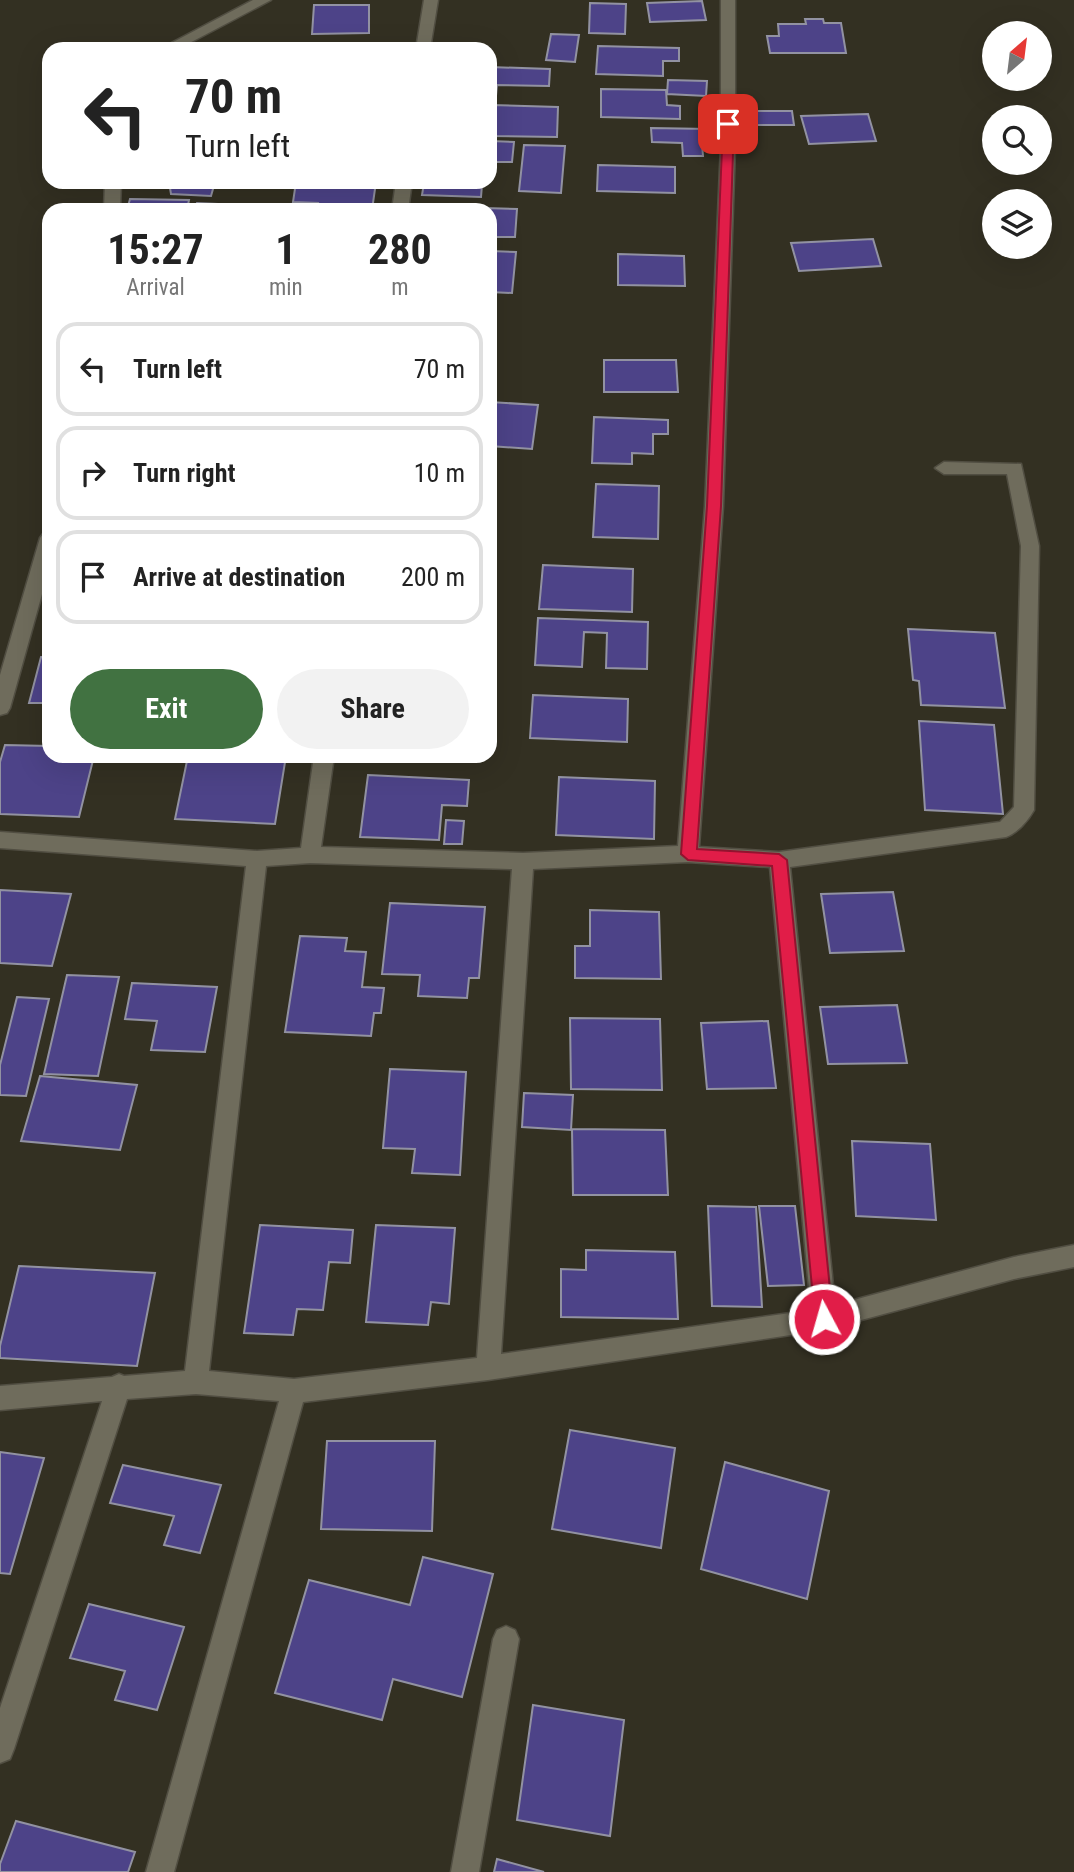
<!DOCTYPE html>
<style>
:root{--surface:#fff;--page:#f2f2f2;--text:#222;--muted:#767676;--line:#e0e0e0;--accent:#417241}
body{margin:0;font-family:"Roboto Condensed",sans-serif;background:var(--page);color:var(--text);height:100vh;display:flex;flex-direction:column;font-size:26px;white-space:nowrap}
*{box-sizing:border-box;margin:0}
p{font-size:23px;color:var(--muted)}
.icon{flex:none;width:38px;height:38px;fill:none;stroke:currentColor;stroke-width:2;stroke-linecap:round;stroke-linejoin:round}
.map{position:relative;flex:1;overflow:hidden}
.side{position:absolute;left:42px;top:203px;width:455px;height:560px;display:flex;flex-direction:column;background:var(--surface);border-radius:21px;box-shadow:0 7px 28px #0002}
.side>*{flex:none}
.banner{position:absolute;left:42px;top:42px;width:455px;height:147px;border-radius:21px;box-shadow:0 7px 28px #0002;background:#fff;color:var(--text);overflow:hidden}
.needle{width:46px;rotate:28deg}
.fabs{position:absolute;left:982px;top:21px;display:grid;gap:14px}
.fabs a{display:grid;place-items:center;width:70px;height:70px;border-radius:50%;background:var(--surface);box-shadow:0 7px 28px #0002;font-size:35px}
.pin{position:absolute;display:grid;place-items:center;width:60px;height:60px;color:#fff;margin:-30px;border-radius:14px;box-shadow:0 4px 10px #0006}
.me{position:absolute;width:77px;margin:-38px;rotate:354deg;stroke-linejoin:round;filter:drop-shadow(0 0 5px #0008)}
.turn{display:flex;align-items:center;gap:24px;height:147px;padding:0 28px;font-size:32px}
.turn .icon{width:91px;height:91px;stroke-width:2.5}
.turn b{display:block;font-size:49px;line-height:60px}
.eta{display:flex;justify-content:space-evenly;align-items:center;height:119px;text-align:center}
.eta b{font-size:42px;font-weight:700;line-height:49px}
.primary-button{display:flex;gap:14px;margin-top:auto;padding:14px 28px}
.primary-button a{flex:1;height:80px;border-radius:42px;background:var(--accent);color:#fff;font-size:28px;font-weight:700;line-height:80px;text-align:center}
.primary-button a+a{background:var(--page);color:var(--text)}
ul{padding:0;list-style:none}
li{display:flex;align-items:center;gap:21px;height:94px;margin:0 14px 10px;padding:0 14px;border:4px solid var(--line);border-radius:21px}
li div{flex:1}
li b{display:block;font-size:26px}
li em{font-style:normal}
.map>svg:first-child{display:block}
.building{fill:#4d4388;stroke:#9292a2;stroke-width:2}
.lines{fill:none;stroke-linecap:round;stroke-linejoin:round}
.minor-casing{stroke:#514e42;stroke-width:3}
.minor{fill:#6f6c5c;fill-rule:evenodd}
.route{fill:#e11d48;stroke:#92132f;stroke-width:2}
</style>
<div class="map">
<svg width="1074" height="1872" viewBox="0 0 1074 1872">
<rect width="100%" height="100%" fill="#333022"/>
<!-- building -->
<path class="building" d="M702 1 706 20 650 22 647 3Z
M590 3 626 4 625 34 589 33Z
M314 5H369V33L312 34Z
M805 19H823L824 23H841L846 53H770L767 36H779L778 24H806Z
M551 34 579 35 575 62 546 60Z
M598 46 679 48V61H663V76L596 74Z
M490 67 550 69 549 86 497 85 496 96H490Z
M668 80 707 81 706 96 667 94Z
M601 89 666 90 667 105 680 106V119L601 117Z
M491 105 558 107 557 137 490 136Z
M748 111H792L794 125H750Z
M868 114 876 141 809 144 801 116Z
M651 128 709 129 710 143H702L703 156H683L682 143 652 142Z
M490 141 514 142 512 162H490Z
M524 145 565 146 561 193 519 191Z
M598 165 675 167V193L597 191Z
M148 182H215L211 196 171 194 170 188 146 186Z
M296 182H376L372 210H317L318 203 293 202Z
M424 183 482 185 481 197 422 195Z
M130 199 189 200 187 210H127Z
M197 203 261 206 260 210H195Z
M449 207 517 209 515 237H490V210H449Z
M873 239 881 266 799 271 791 243Z
M490 251 516 252 512 293 490 292Z
M618 254 684 256 685 286 618 285Z
M604 360H676L678 392H604Z
M490 402 538 405 532 449 490 446Z
M594 417 668 420V434H653V454L632 453V464L592 463Z
M596 484 659 486 658 539 593 537Z
M543 565 633 569 632 612 539 609Z
M538 618 648 622 647 669 606 668 607 633 584 632 582 667 535 665Z
M908 629 995 633 1005 708 921 705 919 681 913 680Z
M41 657 49 658V703H29Z
M533 695 628 699 627 742 530 738Z
M919 721 994 725 1003 814 925 810Z
M5 745 49 746V756H94L79 817 0 814V762Z
M188 756H286L275 824 175 819Z
M368 775 469 780 467 806 442 805 439 840 360 837Z
M559 777 655 781 654 839 556 835Z
M446 820 464 821 462 844H444Z
M0 890 71 894 52 966 0 963Z
M893 892 904 951 830 953 821 894Z
M390 903 485 907 479 978H469L467 998 418 996 420 975 382 974Z
M590 910 659 912 661 979 575 978V946H590Z
M300 936 347 938 345 951 366 952 362 987 384 988 381 1013H374L371 1036 285 1032Z
M67 975 119 977 98 1076 44 1074Z
M132 983 217 987 205 1052 151 1050 157 1021 125 1019Z
M17 997 49 999 26 1096 0 1095V1065Z
M897 1005 907 1063 828 1064 820 1007Z
M570 1018 660 1019 662 1090 571 1089Z
M768 1021 776 1088 707 1089 701 1023Z
M390 1069 466 1072 460 1175 412 1173 415 1149 383 1148Z
M40 1076 137 1085 120 1150 21 1141Z
M524 1093 573 1095 571 1130 522 1127Z
M572 1129 665 1130 668 1195H573Z
M852 1141 930 1144 936 1220 856 1216Z
M708 1206 756 1207 762 1307 712 1306Z
M759 1206H795L804 1285 768 1286Z
M260 1225 353 1230 350 1263 329 1262 323 1310 297 1309 293 1335 244 1333Z
M376 1225 455 1228 449 1304 431 1302 428 1325 366 1322Z
M586 1250 675 1252 678 1319 561 1317V1269L586 1270Z
M19 1266 155 1273 137 1366 0 1358V1346Z
M570 1430 675 1448 661 1548 552 1529Z
M327 1441H435L432 1531 321 1529Z
M0 1452 44 1458 10 1574 0 1573Z
M725 1462 829 1491 807 1599 701 1569Z
M123 1465 221 1485 200 1553 164 1545 174 1516 110 1503Z
M423 1557 493 1574 462 1697 393 1679 382 1720 275 1693 309 1580 410 1605Z
M89 1604 184 1627 157 1710 115 1700 125 1671 70 1658Z
M533 1705 624 1720 610 1836 517 1820Z
M16 1821 135 1852 128 1872H0V1864Z
M497 1859 544 1872H494Z"/>
<g class="lines">
<defs>
<path id="minor" d="M253 0H271L178 49H160Z
M424 0H438L430 49H416Z
M721 0H735V146L723 506 699 847 779 852 1000 822 1014 807 1021 546 1007 474H944L935 468 944 462 1021 464 1039 546 1034 810C1028 821 1017 833 1006 837L790 867 835 1305 1014 1257 1074 1245V1267L1014 1279 824 1330 488 1380 303 1402 174 1872H146L279 1401 196 1394 127 1399 14 1749 10 1759 0 1763V1708L102 1401 0 1410V1386L112 1377 119 1374 124 1376 185 1371 246 866 0 848V832L257 851 301 848 314 756H334L321 847 523 853 678 846 705 506 721 146ZM688 862 770 867 811 1310 501 1354 533 869ZM310 863 512 869 477 1358 294 1379 209 1371 266 866Z
M105 182H121L120 210H104Z
M396 182H412L408 210H392Z
M49 532V569L10 708 7 713 0 715V675L40 538 43 534Z
M506 1626 515 1630 519 1639 479 1872H451L493 1639 497 1630Z"/>
</defs>
<!-- minor casing -->
<use href="#minor" class="minor-casing"/>
<!-- minor -->
<use href="#minor" class="minor"/>
</g>
<!-- route -->
<path class="route" d="M728 120 734 124 721 506 697 849 779 854 787 860 833 1319 831 1325 824 1328 818 1325 815 1319 772 866 688 860 681 854 707 506 723 124Z"/>
</svg>
<div class="fabs">
<a><svg class="needle" viewBox="-14 -14 28 28"><path d="M0-13l5 13h-10z" fill="#e53935"/><path d="M0 13l5-13h-10z" fill="#767676"/></svg></a>
<a><svg class="icon" aria-label="search" viewBox="0 0 24 24"><circle cx="10" cy="10" r="6"/><path d="M15 15l6 6"/></svg></a>
<a><svg class="icon" aria-label="layers" viewBox="0 0 24 24"><path d="M12 4l9 5-9 5-9-5zM3 14l9 5 9-5"/></svg></a>
</div>
<div class="pin" style="left:728px;top:124px;background:#d93025"><svg class="icon" aria-label="arrive" viewBox="0 0 24 24"><path d="M6 21V4h12l-3 4 3 4H6"/></svg></div>
<svg class="me" style="left:824px;top:1319px" viewBox="-20 -20 40 40"><circle r="17" fill="#e11d48" stroke="#fff" stroke-width="3"/><path d="M0-11L8 9 0 5-8 9z" fill="#fff"/></svg>
<div class="banner">
<div class="turn"><svg class="icon" aria-label="left" viewBox="0 0 24 24"><path d="M17 20v-9H6M10 6l-5 5 5 5"/></svg><div><b>70 m</b>Turn left</div></div>
</div>
<section class="side">
<div class="eta">
<div><b>15:27</b><p>Arrival</p></div>
<div><b>1</b><p>min</p></div>
<div><b>280</b><p>m</p></div>
</div>
<ul>
<li><svg class="icon" aria-label="left" viewBox="0 0 24 24"><path d="M17 20v-9H6M10 6l-5 5 5 5"/></svg><div><b>Turn left</b></div><em>70 m</em></li>
<li><svg class="icon" aria-label="right" viewBox="0 0 24 24"><path d="M7 20v-9h11M14 6l5 5-5 5"/></svg><div><b>Turn right</b></div><em>10 m</em></li>
<li><svg class="icon" aria-label="arrive" viewBox="0 0 24 24"><path d="M6 21V4h12l-3 4 3 4H6"/></svg><div><b>Arrive at destination</b></div><em>200 m</em></li>
</ul>
<div class="primary-button"><a>Exit</a><a>Share</a></div>
</section>
</div>
